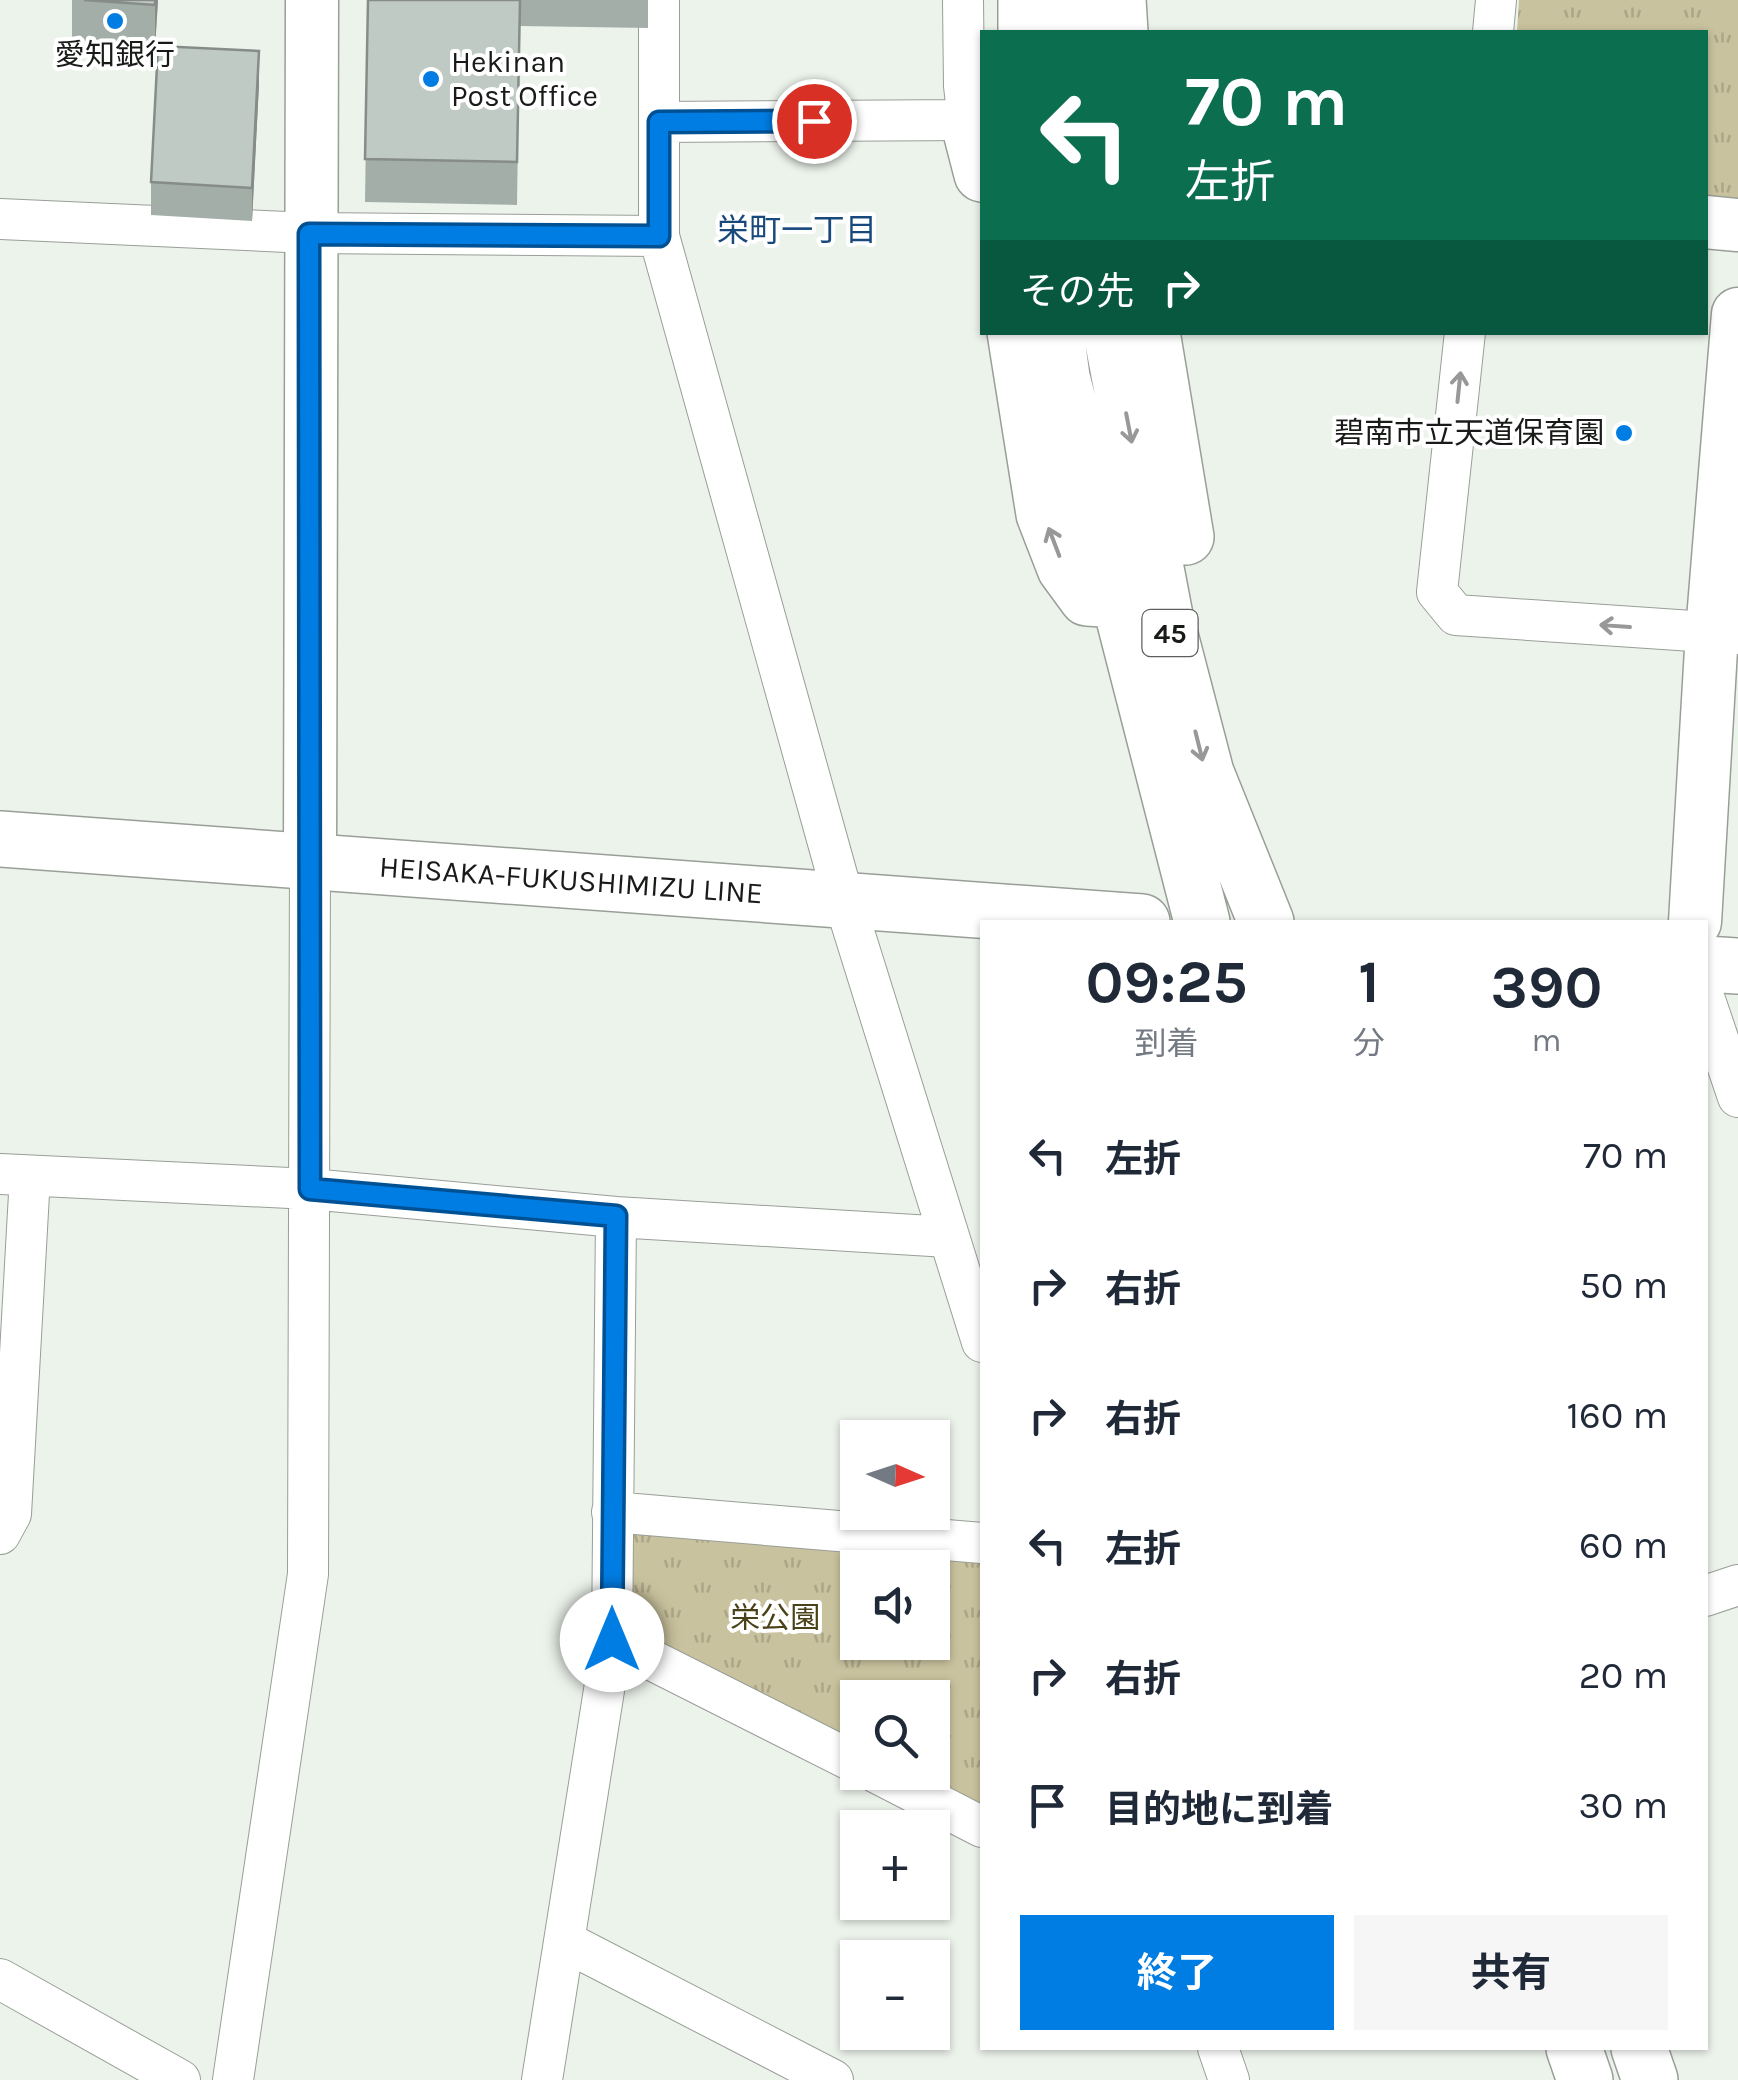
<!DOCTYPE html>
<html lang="ja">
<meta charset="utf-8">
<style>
:root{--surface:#fff;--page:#f6f6f7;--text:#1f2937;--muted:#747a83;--accent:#007de3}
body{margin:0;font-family:Karla,"Noto Sans JP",sans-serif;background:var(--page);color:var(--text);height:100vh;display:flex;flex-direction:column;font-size:38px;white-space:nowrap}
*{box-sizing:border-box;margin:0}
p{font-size:32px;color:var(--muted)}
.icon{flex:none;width:55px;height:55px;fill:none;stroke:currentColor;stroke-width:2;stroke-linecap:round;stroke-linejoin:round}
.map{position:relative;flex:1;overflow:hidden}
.drawer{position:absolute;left:980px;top:920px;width:728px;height:1130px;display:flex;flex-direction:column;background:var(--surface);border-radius:0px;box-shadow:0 2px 8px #0004}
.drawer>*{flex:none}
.hud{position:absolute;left:980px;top:30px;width:728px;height:305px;border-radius:0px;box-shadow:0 2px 8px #0004;background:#0b6e4f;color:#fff;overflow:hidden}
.needle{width:65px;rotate:93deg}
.tools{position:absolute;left:840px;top:1420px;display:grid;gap:20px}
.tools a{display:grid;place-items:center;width:110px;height:110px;border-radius:0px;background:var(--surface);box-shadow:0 2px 8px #0004;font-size:50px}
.pin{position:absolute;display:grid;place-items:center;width:85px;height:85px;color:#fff;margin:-42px;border:5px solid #fff;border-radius:50%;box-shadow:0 2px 10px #0007}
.me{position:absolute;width:110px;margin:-55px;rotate:0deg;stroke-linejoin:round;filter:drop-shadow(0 0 8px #0008)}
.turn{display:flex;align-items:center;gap:35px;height:210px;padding:0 40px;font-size:45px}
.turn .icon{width:130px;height:130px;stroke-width:2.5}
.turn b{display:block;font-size:70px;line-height:85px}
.then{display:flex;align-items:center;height:95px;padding:0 40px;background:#0003;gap:20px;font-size:38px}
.eta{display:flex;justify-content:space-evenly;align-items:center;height:170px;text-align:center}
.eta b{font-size:60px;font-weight:700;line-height:70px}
.button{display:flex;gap:20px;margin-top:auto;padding:20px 40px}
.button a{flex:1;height:115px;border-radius:0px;background:var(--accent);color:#fff;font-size:40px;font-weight:700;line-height:115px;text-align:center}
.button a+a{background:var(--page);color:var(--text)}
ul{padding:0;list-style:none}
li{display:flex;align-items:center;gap:30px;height:130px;padding:0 40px}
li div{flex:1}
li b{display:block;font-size:38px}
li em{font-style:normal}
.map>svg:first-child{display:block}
.park{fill:url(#park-tufts);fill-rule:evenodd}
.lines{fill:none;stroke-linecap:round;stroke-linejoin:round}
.minor-casing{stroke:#989f97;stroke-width:42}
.tertiary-casing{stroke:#989f97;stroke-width:55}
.secondary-casing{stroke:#989f97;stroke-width:58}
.primary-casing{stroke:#989f97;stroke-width:58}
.minor{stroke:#fff;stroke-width:40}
.tertiary{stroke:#fff;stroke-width:52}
.secondary{stroke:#fff;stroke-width:55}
.primary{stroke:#fff;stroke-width:55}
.wall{fill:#a4aea9}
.shaded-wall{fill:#868d89}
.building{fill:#bfcac4;stroke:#868d89;stroke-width:2.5}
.oneway{stroke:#979897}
.route-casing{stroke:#005194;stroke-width:25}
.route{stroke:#007de3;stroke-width:18}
.poi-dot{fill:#007de3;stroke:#fff;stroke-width:4}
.labels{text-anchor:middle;stroke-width:8;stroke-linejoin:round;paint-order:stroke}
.shield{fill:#fff;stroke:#5d5f5d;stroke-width:2.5}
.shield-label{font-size:28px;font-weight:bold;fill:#181b18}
.poi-label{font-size:30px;fill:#181b18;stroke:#fff}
.street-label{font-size:30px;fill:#181b18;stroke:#fff}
.park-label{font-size:30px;fill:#494118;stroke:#fff}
.neighbourhood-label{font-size:32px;fill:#19497c;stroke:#fff}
</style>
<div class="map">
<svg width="1738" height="2080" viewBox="0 0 1738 2080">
<defs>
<pattern id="park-tufts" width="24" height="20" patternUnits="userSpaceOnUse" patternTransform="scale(2.5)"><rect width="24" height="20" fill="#c9c29e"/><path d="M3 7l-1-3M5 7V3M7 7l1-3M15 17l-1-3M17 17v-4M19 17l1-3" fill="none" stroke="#aca687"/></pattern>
</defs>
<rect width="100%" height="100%" fill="#ecf3eb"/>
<!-- park -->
<path class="park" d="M1519 0H1738V209L1705 207V32H1517Z
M621 1526 982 1552V1814L900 1773 932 1772V1698H858L857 1751 623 1632ZM858 1568H932V1642H858Z"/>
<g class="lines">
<defs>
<path id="minor" d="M659 0V236L844 900 982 1342
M1493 32 1496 0
M659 122 968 120 964 86 963 0
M0 219 309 233 659 236
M1465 332 1437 592 1456 615 1738 634
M1705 1000 1738 1097
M0 1174 310 1189 616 1217 948 1237
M612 1512 982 1543
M0 1534 11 1514 30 1176
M1705 1596 1738 1585
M612 1640 858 1764
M875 1772 982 1827
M564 1941 833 2080
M0 1979 180 2080
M1218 2048 1229 2080
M233 2080 308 1574 310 860
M542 2080 612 1640 616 1217"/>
<path id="tertiary" d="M1705 222 1738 225
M310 860 312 0
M1695 922 1712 632 1738 314"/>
<path id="secondary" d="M0 839 1142 922
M1705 964 1738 966"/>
<path id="primary" d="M1026 0V32
M1072 0 1074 32
M1118 0 1120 32
M968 120 982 174
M1015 332 1044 514 1065 568 1087 598 1119 600
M1056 332 1062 377 1202 922
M1111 332 1165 616 1206 773 1266 922
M1152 332 1186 537
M1574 2048 1585 2080
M1639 2048 1650 2080"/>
</defs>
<!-- minor casing -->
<use href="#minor" class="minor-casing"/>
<!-- tertiary casing -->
<use href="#tertiary" class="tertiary-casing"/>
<!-- secondary casing -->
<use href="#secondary" class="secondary-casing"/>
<!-- primary casing -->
<use href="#primary" class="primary-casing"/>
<!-- minor -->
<use href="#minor" class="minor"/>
<!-- tertiary -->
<use href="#tertiary" class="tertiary"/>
<!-- secondary -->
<use href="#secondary" class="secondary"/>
<!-- primary -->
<use href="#primary" class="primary"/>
</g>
<!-- wall -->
<path class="wall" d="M72 0H158L155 48 72 42Z
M368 0H648V28L520 26V4L517 205 365 202Z
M259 84 252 221 151 215V182Z"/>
<!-- shaded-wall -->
<path class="shaded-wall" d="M155 0H158L155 48Z
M259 51V84L252 221V188Z"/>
<!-- building -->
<path class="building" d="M84 0H155V5Z
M368 0H520L517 162 365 159Z
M158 46 259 51 252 188 151 182Z"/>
<!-- one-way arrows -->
<defs><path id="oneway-shaft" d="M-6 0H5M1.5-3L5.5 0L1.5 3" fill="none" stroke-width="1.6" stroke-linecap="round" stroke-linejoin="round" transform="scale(2.5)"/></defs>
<g class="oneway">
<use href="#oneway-shaft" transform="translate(1459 387) rotate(-84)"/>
<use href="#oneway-shaft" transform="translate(1129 428) rotate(79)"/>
<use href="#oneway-shaft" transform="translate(1054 542) rotate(-111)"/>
<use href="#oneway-shaft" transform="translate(1615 626) rotate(-176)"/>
<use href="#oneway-shaft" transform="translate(1199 746) rotate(76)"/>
</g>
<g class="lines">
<defs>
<path id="route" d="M612 1640 616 1216 310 1189 309 234 659 236V122L814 121"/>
</defs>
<!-- route casing -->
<use href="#route" class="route-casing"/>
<!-- route -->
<use href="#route" class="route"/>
</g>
<!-- markers -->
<g class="poi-dot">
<circle cx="115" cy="21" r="10"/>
<circle cx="431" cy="79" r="10"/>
<circle cx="1624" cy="433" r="10"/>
</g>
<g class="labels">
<!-- shield labels -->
<rect class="shield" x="1142.5" y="610" width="55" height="46" rx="8"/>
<g class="shield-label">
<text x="1170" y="643">45</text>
</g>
<!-- poi labels -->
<g class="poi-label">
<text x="115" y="65">愛知銀行</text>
<text x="451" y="72" text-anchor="start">Hekinan<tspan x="451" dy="34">Post Office</tspan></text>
<text x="1604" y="443" text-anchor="end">碧南市立天道保育園</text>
</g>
<!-- street labels -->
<g class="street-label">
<text transform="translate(571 880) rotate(4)" y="10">HEISAKA-FUKUSHIMIZU LINE</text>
</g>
<!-- park labels -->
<g class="park-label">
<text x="775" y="1628">栄公園</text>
</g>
<!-- neighbourhood labels -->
<g class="neighbourhood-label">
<text x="797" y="241">栄町一丁目</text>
</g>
</g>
</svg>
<div class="tools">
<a><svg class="needle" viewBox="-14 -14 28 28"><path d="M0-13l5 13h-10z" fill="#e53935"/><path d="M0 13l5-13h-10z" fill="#747a83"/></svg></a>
<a><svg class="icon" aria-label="sound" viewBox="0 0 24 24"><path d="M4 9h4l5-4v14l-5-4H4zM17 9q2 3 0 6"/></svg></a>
<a><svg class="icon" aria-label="search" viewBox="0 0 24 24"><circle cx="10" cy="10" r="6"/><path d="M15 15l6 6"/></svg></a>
<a>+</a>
<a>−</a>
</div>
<div class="pin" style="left:814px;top:121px;background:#d93025"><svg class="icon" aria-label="arrive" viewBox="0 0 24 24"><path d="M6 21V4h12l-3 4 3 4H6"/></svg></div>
<svg class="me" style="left:612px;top:1640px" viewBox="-20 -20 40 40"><circle r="19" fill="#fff"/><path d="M0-13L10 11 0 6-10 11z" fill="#007de3"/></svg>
<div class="hud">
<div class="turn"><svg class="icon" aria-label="left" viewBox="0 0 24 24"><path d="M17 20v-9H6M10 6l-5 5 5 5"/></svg><div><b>70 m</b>左折</div></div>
<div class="then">その先<svg class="icon" aria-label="right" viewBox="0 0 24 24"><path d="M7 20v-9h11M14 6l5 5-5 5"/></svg></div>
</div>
<section class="drawer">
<div class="eta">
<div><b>09:25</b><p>到着</p></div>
<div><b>1</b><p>分</p></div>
<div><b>390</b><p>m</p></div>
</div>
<ul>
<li><svg class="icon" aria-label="left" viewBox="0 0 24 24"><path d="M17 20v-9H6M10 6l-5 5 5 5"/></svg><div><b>左折</b></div><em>70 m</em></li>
<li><svg class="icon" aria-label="right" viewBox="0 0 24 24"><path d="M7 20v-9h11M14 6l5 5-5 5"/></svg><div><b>右折</b></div><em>50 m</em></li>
<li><svg class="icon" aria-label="right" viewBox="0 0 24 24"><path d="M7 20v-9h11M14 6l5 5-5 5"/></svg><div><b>右折</b></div><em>160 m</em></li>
<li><svg class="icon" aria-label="left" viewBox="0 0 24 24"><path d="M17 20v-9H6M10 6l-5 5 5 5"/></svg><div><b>左折</b></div><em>60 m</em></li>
<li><svg class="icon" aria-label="right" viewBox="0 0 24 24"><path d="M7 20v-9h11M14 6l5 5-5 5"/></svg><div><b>右折</b></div><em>20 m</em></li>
<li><svg class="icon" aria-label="arrive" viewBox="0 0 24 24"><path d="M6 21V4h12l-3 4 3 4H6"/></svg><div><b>目的地に到着</b></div><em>30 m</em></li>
</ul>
<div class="button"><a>終了</a><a>共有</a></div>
</section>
</div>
